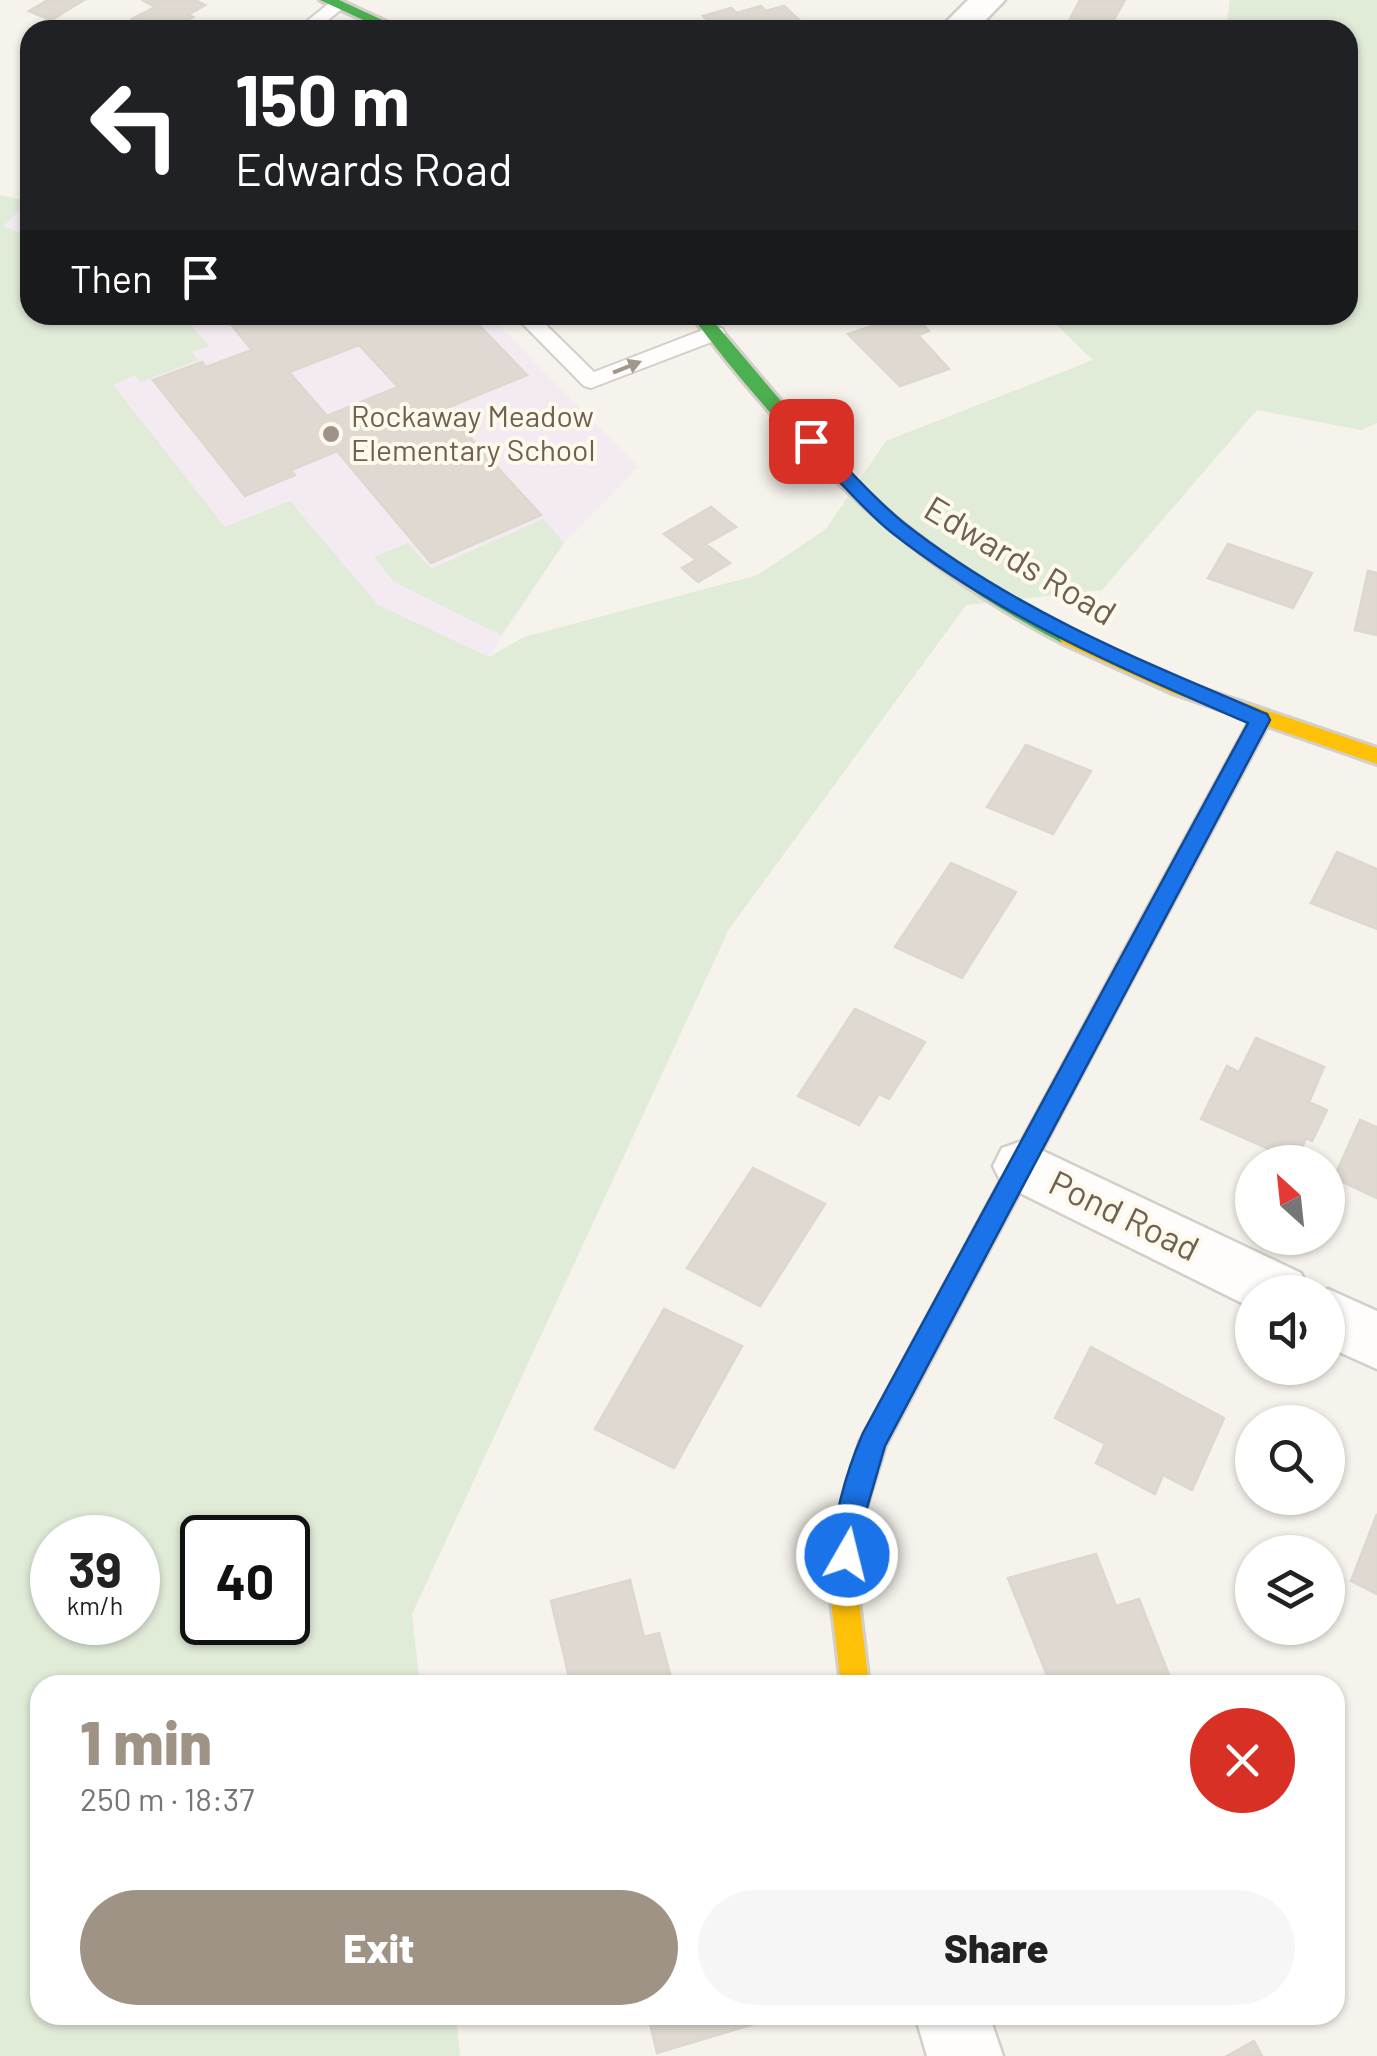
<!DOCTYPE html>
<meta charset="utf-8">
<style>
:root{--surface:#fff;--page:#f6f6f6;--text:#222;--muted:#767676;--accent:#9f9386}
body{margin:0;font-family:Barlow,sans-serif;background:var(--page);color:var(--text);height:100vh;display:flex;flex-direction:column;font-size:38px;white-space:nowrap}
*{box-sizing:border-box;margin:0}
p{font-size:32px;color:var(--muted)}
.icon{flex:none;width:55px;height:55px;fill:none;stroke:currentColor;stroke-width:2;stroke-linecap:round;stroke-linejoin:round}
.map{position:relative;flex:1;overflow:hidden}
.panel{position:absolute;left:30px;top:1675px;width:1315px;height:350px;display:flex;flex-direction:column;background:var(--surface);border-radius:30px;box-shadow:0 2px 8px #0004}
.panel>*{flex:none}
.hud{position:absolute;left:20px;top:20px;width:1338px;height:305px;border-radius:30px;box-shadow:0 2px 8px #0004;background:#202124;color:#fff;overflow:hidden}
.needle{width:65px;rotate:333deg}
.fabs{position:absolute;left:1235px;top:1145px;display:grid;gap:20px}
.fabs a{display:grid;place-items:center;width:110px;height:110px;border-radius:50%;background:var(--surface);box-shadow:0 2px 8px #0004;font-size:50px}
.speed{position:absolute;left:30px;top:1515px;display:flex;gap:20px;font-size:50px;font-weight:700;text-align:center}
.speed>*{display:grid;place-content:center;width:130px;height:130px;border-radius:50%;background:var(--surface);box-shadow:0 2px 8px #0004;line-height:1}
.speed small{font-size:25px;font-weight:400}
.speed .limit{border:5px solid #111;border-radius:15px;background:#fff;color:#111}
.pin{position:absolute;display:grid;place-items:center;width:85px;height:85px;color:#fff;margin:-42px;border-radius:20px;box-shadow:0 5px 15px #0006}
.me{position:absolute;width:110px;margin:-55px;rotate:8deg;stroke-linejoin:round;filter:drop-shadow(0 0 8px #0008)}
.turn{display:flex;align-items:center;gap:35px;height:210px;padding:0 50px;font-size:45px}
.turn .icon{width:130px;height:130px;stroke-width:2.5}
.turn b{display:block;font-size:70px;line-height:85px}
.then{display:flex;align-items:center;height:95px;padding:0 50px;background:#0003;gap:20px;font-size:38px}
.round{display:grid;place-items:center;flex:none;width:105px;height:105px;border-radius:52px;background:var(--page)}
.overview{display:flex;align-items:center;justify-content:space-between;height:170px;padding:0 50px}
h1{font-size:60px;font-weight:800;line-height:75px;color:var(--accent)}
.action{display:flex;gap:20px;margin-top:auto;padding:20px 50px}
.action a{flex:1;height:115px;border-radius:60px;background:var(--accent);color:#fff;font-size:40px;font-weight:800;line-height:115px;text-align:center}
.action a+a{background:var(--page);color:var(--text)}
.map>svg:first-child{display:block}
.education{fill:#f3ebf1}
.green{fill:#e0ebd8;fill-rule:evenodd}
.building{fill:#dfd9d1;stroke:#ddd8ce;stroke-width:2.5;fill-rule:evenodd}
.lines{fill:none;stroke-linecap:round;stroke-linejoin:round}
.lane-casing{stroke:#d3cfc8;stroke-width:4}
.street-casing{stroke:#d3cfc8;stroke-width:5}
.fast-casing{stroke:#d4cfc8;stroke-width:6}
.slow-casing{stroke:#d4cfc8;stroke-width:6}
.jam-casing{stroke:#d4cfc8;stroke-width:6}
.lane{fill:#fefdfc;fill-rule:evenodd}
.street{fill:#fefdfc;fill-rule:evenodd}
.fast{fill:#4caf50;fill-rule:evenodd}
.slow{fill:#ffc107;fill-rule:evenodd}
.jam{fill:#c62828;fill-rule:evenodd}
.oneway{fill:#a2978c}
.route{fill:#1a73e8;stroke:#114b97;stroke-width:2.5}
.poi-dot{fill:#9f9386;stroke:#fdf9ed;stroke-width:4}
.labels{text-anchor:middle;stroke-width:8;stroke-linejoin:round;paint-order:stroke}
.far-poi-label{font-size:30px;fill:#70604f;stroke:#fdf9ed;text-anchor:start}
.street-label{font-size:35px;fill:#70604f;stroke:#fdf9ed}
</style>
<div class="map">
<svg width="1377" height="2056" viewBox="0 0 1377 2056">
<rect width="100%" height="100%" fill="#f5f3eb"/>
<!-- education -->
<path class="education" d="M30 192V315H489L638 467 564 543 489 657 189 802 0 260 29 237 4 226 27 202 22 198Z"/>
<!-- green -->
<path class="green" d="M1230 0H1377V423L1361 430 1257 410 1102 590 966 605 729 929 412 1614 420 1685H40V2015H456L460 2056H0V195L28 201 4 226 30 237V315H183L209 346 192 352 198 360 140 382 135 375 113 385 225 527 290 501 378 605 489 657 524 637 758 575 826 529 886 441 1093 360 1046 315H1348V30H1226ZM52 1538H138V1622H52ZM202 1538H288V1622H202Z
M543 519 564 543 501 635 394 582 374 557 408 543 431 569Z"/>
<!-- building -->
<path class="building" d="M48 0H84L51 20 29 11Z
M142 0H195L205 5 188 15 193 17 183 23 198 30H143L132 25 138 22 132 19 155 7Z
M1080 0H1125L1109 28 1070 19Z
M761 6 766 11 784 6 807 27 719 30 703 16 731 8 737 13Z
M223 315H469L527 375 444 409 541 515 431 563 337 451 291 470 295 475 245 496 153 380 202 362 206 367 252 350ZM359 345 398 387 327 416 289 372Z
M900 317 904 321 916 317 929 331 918 335 949 369 900 386 848 334Z
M711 507 736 527 706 544 730 563 698 582 682 568 696 560 664 534Z
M1228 544 1312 573 1293 608 1208 578Z
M1368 571 1377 573V635L1355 630Z
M1026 745 1091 771 1053 834 987 807Z
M1337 852 1377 869V929L1311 903Z
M951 863 1016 892 962 978 895 947Z
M855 1009 925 1042 889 1099 879 1094 859 1125 798 1096Z
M1256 1038 1324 1067 1309 1102 1327 1110 1312 1141 1306 1138 1299 1155 1290 1151 1287 1157 1201 1119 1227 1066 1239 1072Z
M1360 1120 1377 1127V1198L1334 1178Z
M753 1168 825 1204 760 1306 687 1268Z
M664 1309 742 1346 674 1468 595 1429Z
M1091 1347 1224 1418 1192 1490 1163 1475 1155 1494 1096 1463 1105 1444 1055 1418Z
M1377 1514V1594L1351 1581Z
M1096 1554 1116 1606 1139 1599 1173 1685H1051L1008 1578Z
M630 1580 644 1637 659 1633 673 1685H571L551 1601Z
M648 2015H752L754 2024 657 2053Z
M1254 2041 1262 2056H1227Z"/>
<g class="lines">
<defs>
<path id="lane" d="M333 0 348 4 316 30H296Z
M514 315H536L594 372 708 328H722L725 333 722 338 591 388 584 386Z"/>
<path id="street" d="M968 0H1005L976 30H938Z
M1022 1141 1301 1273 1310 1292H1252V1308L1002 1184 993 1166 1002 1148Z
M1328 1289 1377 1311V1369L1328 1347V1292H1319Z
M915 2015H989L1003 2056H927Z"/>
<path id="fast" d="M320 0H339L404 30H385Z
M691 315H708C758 373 806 434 861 487 925 547 998 593 1076 633L1079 638 1076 643H1062C911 565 792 451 691 315Z"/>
<path id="slow" d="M1069 631 1186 683 1377 748V764L1172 693 1062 643 1059 638 1062 633Z
M1130 953 1138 956 1141 962 885 1446 863 1518 858 1592 869 1685H841L830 1592 837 1518 860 1442 1122 956Z"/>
<path id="jam" d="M1260 713 1270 720 1138 968H1122L1119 962 1122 956 1253 715Z"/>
</defs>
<!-- lane casing -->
<use href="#lane" class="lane-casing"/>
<!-- street casing -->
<use href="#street" class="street-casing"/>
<!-- fast casing -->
<use href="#fast" class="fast-casing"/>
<!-- slow casing -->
<use href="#slow" class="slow-casing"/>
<!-- jam casing -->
<use href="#jam" class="jam-casing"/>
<!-- lane -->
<use href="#lane" class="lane"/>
<!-- street -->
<use href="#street" class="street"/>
<!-- fast -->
<use href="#fast" class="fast"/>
<!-- slow -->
<use href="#slow" class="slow"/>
<!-- jam -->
<use href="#jam" class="jam"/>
</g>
<!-- one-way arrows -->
<defs><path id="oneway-solid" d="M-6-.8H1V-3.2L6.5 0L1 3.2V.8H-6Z" transform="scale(2.5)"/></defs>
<use class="oneway" href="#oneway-solid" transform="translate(627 367) rotate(-22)"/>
<!-- route -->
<path class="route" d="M811 435 817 437C845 465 873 498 904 523 1013 609 1141 661 1267 714L1270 720 885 1446 864 1518 857 1564 847 1568 838 1564C825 1534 850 1463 863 1433L1248 723C1123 669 999 617 891 532 860 507 833 473 805 445L802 441Z"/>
<!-- markers -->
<circle class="poi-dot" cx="331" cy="434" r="10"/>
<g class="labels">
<!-- far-poi labels -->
<g class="far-poi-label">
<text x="351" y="427">Rockaway Meadow<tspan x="351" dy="34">Elementary School</tspan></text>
</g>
<!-- street labels -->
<g class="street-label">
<text transform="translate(1020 561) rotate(31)" y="12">Edwards Road</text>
<text transform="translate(1124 1216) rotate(26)" y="12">Pond Road</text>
</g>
</g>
</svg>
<div class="fabs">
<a><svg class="needle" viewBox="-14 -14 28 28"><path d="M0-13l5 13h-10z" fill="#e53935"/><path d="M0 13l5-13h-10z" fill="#767676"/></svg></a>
<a><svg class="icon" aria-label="sound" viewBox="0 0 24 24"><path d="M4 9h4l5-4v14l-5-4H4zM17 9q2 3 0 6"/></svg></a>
<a><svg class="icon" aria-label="search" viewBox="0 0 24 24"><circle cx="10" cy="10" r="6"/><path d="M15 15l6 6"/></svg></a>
<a><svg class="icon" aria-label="layers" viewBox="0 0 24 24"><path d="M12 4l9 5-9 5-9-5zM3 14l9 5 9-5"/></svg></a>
</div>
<div class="speed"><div>39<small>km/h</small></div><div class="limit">40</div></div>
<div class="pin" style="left:811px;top:441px;background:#d93025"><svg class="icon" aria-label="arrive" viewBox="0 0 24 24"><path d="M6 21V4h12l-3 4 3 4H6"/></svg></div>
<svg class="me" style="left:847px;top:1555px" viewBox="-20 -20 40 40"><circle r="17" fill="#1a73e8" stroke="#fff" stroke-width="3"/><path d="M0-11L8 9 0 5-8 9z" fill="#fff"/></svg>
<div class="hud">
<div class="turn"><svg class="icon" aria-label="left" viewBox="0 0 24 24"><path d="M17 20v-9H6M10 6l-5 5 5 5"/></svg><div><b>150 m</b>Edwards Road</div></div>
<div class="then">Then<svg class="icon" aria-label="arrive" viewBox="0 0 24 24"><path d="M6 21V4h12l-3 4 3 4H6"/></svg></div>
</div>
<section class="panel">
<div class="overview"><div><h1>1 min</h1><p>250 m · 18:37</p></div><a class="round" style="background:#d93025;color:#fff"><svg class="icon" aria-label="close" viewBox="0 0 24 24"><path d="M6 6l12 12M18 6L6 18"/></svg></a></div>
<div class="action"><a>Exit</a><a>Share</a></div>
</section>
</div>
